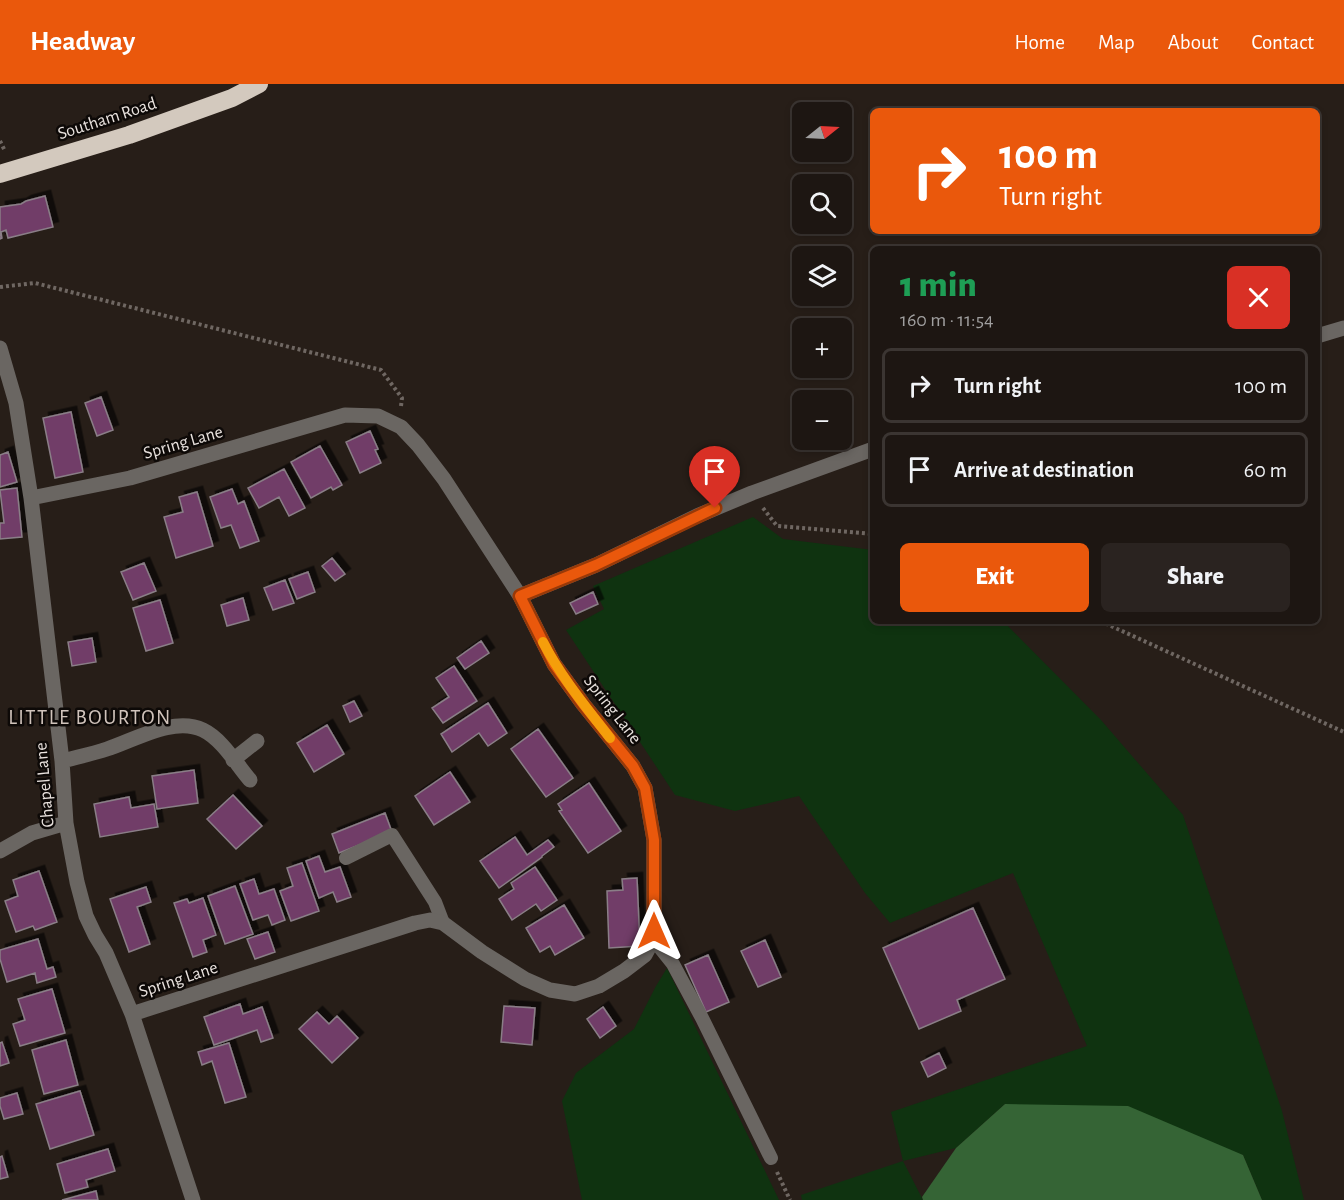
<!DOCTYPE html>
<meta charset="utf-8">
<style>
:root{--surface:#1d1612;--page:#2a2320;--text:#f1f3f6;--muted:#a09f9f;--line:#3b3532;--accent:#ea580c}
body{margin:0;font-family:"Alegreya Sans",sans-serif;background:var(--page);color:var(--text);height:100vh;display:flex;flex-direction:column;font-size:22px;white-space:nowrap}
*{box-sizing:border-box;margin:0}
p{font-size:20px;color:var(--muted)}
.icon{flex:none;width:33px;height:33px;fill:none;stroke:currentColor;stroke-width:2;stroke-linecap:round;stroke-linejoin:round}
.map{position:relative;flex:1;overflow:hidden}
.panel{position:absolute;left:870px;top:162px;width:450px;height:378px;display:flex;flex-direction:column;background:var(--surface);border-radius:9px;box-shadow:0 3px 9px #0003,0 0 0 2px var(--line)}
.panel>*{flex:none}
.top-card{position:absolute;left:870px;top:24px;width:450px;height:126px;border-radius:9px;box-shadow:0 3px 9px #0003,0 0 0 2px var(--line);background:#ea580c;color:#fff;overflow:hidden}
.needle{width:39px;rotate:72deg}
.tools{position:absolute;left:792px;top:18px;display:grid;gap:12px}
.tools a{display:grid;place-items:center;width:60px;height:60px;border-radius:9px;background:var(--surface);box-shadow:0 3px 9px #0003,0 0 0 2px var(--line);font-size:30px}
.pin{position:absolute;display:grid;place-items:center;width:51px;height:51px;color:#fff;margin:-62px -26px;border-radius:50% 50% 50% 0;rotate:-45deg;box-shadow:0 0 6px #0007}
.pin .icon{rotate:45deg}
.me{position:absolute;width:66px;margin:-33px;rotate:0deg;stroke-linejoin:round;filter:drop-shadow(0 0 4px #0008)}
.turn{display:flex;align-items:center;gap:21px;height:126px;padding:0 30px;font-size:27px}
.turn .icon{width:78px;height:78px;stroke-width:2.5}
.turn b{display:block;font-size:42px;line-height:51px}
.round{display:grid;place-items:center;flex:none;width:63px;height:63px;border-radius:9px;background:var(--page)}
.overview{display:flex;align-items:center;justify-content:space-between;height:102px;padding:0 30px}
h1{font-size:36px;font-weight:800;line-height:45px;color:#1e9e55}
.button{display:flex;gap:12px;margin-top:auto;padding:12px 30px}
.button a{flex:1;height:69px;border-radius:9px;background:var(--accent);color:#fff;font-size:24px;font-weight:800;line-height:69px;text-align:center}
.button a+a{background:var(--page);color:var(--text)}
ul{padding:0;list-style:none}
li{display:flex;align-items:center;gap:18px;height:75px;margin:0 12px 9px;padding:0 18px;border:3px solid var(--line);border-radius:9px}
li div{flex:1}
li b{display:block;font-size:22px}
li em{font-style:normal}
header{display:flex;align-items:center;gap:36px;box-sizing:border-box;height:84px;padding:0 30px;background:var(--accent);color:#fff}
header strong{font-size:28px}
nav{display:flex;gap:33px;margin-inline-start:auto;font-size:21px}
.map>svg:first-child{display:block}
.green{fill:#0f3310}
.forest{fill:#356435}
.building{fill:#713e68;stroke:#8a7e87;stroke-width:1.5;filter:url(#shadow)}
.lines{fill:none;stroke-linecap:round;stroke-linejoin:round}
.path{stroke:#6f6762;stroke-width:4;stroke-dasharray:3 3;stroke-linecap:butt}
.lane{stroke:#6a6662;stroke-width:14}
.street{stroke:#6a6662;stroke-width:15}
.highway{stroke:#d3c9be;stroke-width:18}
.route-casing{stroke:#983908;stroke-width:15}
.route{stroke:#ea580c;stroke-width:10}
.slow{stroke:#f59e0b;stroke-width:10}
.labels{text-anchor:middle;stroke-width:5;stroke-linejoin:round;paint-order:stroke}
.street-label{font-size:18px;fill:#e9e2de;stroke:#0d0907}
.quarter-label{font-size:21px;letter-spacing:1.5px;fill:#d0c3bb;stroke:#0d0907}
</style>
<header>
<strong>Headway</strong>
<nav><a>Home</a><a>Map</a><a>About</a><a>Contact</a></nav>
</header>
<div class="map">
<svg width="1344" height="1116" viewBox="0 0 1344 1116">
<defs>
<filter id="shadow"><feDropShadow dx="5.5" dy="-5.5" stdDeviation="0" flood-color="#0009"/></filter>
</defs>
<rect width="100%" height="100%" fill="#271e18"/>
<!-- green -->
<path class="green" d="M753 433 783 455 873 466V537H1003L1101 636 1183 731 1282 1027 1304 1116H1262L1243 1071 1005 1020 956 1064 903 1077 923 1116H802L801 1111 903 1077 891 1028 1087 962 1013 789 890 839 865 809 799 712 735 727 675 711 566 546 604 525 593 502Z
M667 884 779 1116H582L562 1017 576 989 634 945 656 902Z"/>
<!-- forest -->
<path class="forest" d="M1005 1020 1128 1022 1243 1071 1262 1116H923L922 1113 956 1064Z"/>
<!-- building -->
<path class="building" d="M45 112 53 143 8 154 6 146 1 148 2 154 0 155V123L21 120 26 117Z
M101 313 113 346 97 352 85 319Z
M71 328 83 388 55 394 43 334Z
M370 347 378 365 375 366 381 379 360 389 346 358Z
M320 362 342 401 333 406 331 403 311 414 291 378Z
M8 368 17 398 0 403V371Z
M284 385 305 424 289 432 279 413 259 424 248 404Z
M17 404 22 453 0 455V439H4L0 406Z
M232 405 238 420 244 417 259 457 240 464 231 441 221 444 210 413Z
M197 408 213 462 176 474 164 433 183 428 179 413Z
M332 474 345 490 335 497 322 482Z
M144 479 156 507 133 516 121 488Z
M308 488 315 508 297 515 289 495Z
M285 496 294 519 273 526 264 504Z
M593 508 598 520 576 530 570 519Z
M243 514 249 536 227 542 221 521Z
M160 516 173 559 146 567 133 524Z
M92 554 96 578 72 582 68 558Z
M481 557 489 569 465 585 457 574Z
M454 582 477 617 443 639 432 624 449 613 436 594Z
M354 617 362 632 350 638 343 622Z
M488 619 507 649 488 662 479 649 452 668 441 650Z
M327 641 344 670 314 688 297 659Z
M538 645 573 694 546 713 511 665Z
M194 686 198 719 157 725 152 692Z
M450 688 470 718 434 741 415 712Z
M589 699 621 747 588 769 559 727 562 726 558 720Z
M233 711 262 742 236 765 207 735Z
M129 713 131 724 154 720 158 743 100 753 94 720Z
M385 729 392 748 339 769 332 750Z
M515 753 527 771 548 756 554 763 542 772V773L499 804 480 777Z
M319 772 325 788 340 783 351 813 337 818 333 808 319 814 306 777Z
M302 779 319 827 291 837 280 807 293 802 287 784Z
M535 783 557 816 541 827 536 820 512 836 499 815 514 805 511 799Z
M39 787 57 838 35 846 33 842 16 848 5 817 18 812 13 796Z
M637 794 640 862 609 864 607 807 623 806 622 795Z
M254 795 259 810 274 805 285 836 272 841 268 831 253 836 240 800Z
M235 802 253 850 225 860 208 812Z
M146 803 151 818 137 823 150 860 129 868 110 815Z
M203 814 216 851 203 856 207 868 193 873 174 819 187 815 189 819Z
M564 821 584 854 555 871 550 862 540 868 526 844Z
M973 824 1005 895 957 916 961 927 919 945 883 864Z
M268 848 275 868 255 875 247 855Z
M38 855 47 885 53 883 56 893 37 899 35 889 7 898 0 875V866Z
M765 856 781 893 758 903 741 867Z
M708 871 729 918 706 928 685 881Z
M52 905 65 949 20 962 13 940 25 936 18 915Z
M240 920 243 930 262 923 273 954 261 958 257 946 214 961 204 933Z
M504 922 535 924 532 961 501 958Z
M603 923 616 942 600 954 587 935Z
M317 928 329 940 337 932 358 954 332 979 299 945Z
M66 956 78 1001 44 1010 32 966Z
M2 958 9 979 0 982V959Z
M229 959 246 1013 225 1019 212 977 202 981 198 968Z
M939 969 946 984 928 993 921 978Z
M80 1007 94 1051 50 1065 36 1020Z
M17 1009 23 1030 4 1035 0 1022V1014Z
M108 1065 115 1087 86 1096 88 1103 65 1109 57 1080Z
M2 1072 8 1093 0 1095V1073Z
M96 1107 98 1116H62Z"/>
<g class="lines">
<!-- path -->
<path class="path" d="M0 57 5 67
M0 203 35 199 381 286 402 314 401 322
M763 424 777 442 873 450
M1100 537 1344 648
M777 1088 790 1116"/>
<!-- lane -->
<path class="lane" d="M346 774 392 751 435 818 443 839
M653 855 673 880 702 934 771 1074"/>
<!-- street -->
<path class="street" d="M1317 252 1344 244
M0 264 16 319 31 414 62 677 66 739 77 798 86 832 95 851 106 869 132 930 193 1116
M31 414 130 394 345 331 378 332 401 343 418 361 444 395 520 512 554 580 583 620 633 682 645 704 654 756V847L652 858 645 871 624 887 599 902 575 910 550 906 525 895 482 868 443 839 430 836 415 839 132 930
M520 512 596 481 697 432 752 409 873 365
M233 676 257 657
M62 677C77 673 92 670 107 665 135 656 174 632 203 646 222 655 237 681 250 696
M0 767 32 749 66 739"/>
<!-- highway -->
<path class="highway" d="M0 90 129 51 232 14 259 0"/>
</g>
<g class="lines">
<defs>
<path id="route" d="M654 847V756L645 704 633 682 583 620 554 580 520 512 596 481 715 424"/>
</defs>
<!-- route casing -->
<use href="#route" class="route-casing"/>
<!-- route -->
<use href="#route" class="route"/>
<!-- slow -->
<path class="slow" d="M543 558C561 593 586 623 610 654"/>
</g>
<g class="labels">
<!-- street labels -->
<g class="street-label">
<text transform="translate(107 34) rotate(-18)" y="6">Southam Road</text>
<text transform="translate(183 358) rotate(-16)" y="6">Spring Lane</text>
<text transform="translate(613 625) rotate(52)" y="6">Spring Lane</text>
<text transform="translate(44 701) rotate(-95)" y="6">Chapel Lane</text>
<text transform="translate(178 895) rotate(-18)" y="6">Spring Lane</text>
</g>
<!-- quarter labels -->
<g class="quarter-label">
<text x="90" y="640">LITTLE BOURTON</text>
</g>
</g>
</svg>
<div class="tools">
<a><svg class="needle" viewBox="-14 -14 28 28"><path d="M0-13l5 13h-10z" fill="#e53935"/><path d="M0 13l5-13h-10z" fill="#a09f9f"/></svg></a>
<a><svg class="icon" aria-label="search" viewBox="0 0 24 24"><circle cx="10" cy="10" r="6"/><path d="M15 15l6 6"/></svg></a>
<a><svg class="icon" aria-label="layers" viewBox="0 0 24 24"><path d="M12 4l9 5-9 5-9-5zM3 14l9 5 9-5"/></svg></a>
<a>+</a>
<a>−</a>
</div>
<div class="pin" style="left:715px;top:424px;background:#d93025"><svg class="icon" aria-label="arrive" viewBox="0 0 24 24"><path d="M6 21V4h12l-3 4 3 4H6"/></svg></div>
<svg class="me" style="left:654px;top:847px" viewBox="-20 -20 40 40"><path d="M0-17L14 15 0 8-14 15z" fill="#ea580c" stroke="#fff" stroke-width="4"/></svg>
<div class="top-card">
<div class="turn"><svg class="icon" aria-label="right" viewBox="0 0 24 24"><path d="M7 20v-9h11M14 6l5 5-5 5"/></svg><div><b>100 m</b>Turn right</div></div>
</div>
<section class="panel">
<div class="overview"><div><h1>1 min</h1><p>160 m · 11:54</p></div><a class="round" style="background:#d93025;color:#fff"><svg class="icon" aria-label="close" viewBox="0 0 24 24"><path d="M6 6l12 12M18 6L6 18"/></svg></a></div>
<ul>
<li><svg class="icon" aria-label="right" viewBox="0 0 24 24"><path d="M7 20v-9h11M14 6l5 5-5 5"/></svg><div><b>Turn right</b></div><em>100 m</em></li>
<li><svg class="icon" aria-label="arrive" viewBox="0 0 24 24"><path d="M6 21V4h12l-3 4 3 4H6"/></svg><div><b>Arrive at destination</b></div><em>60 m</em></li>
</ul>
<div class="button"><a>Exit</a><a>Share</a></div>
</section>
</div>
